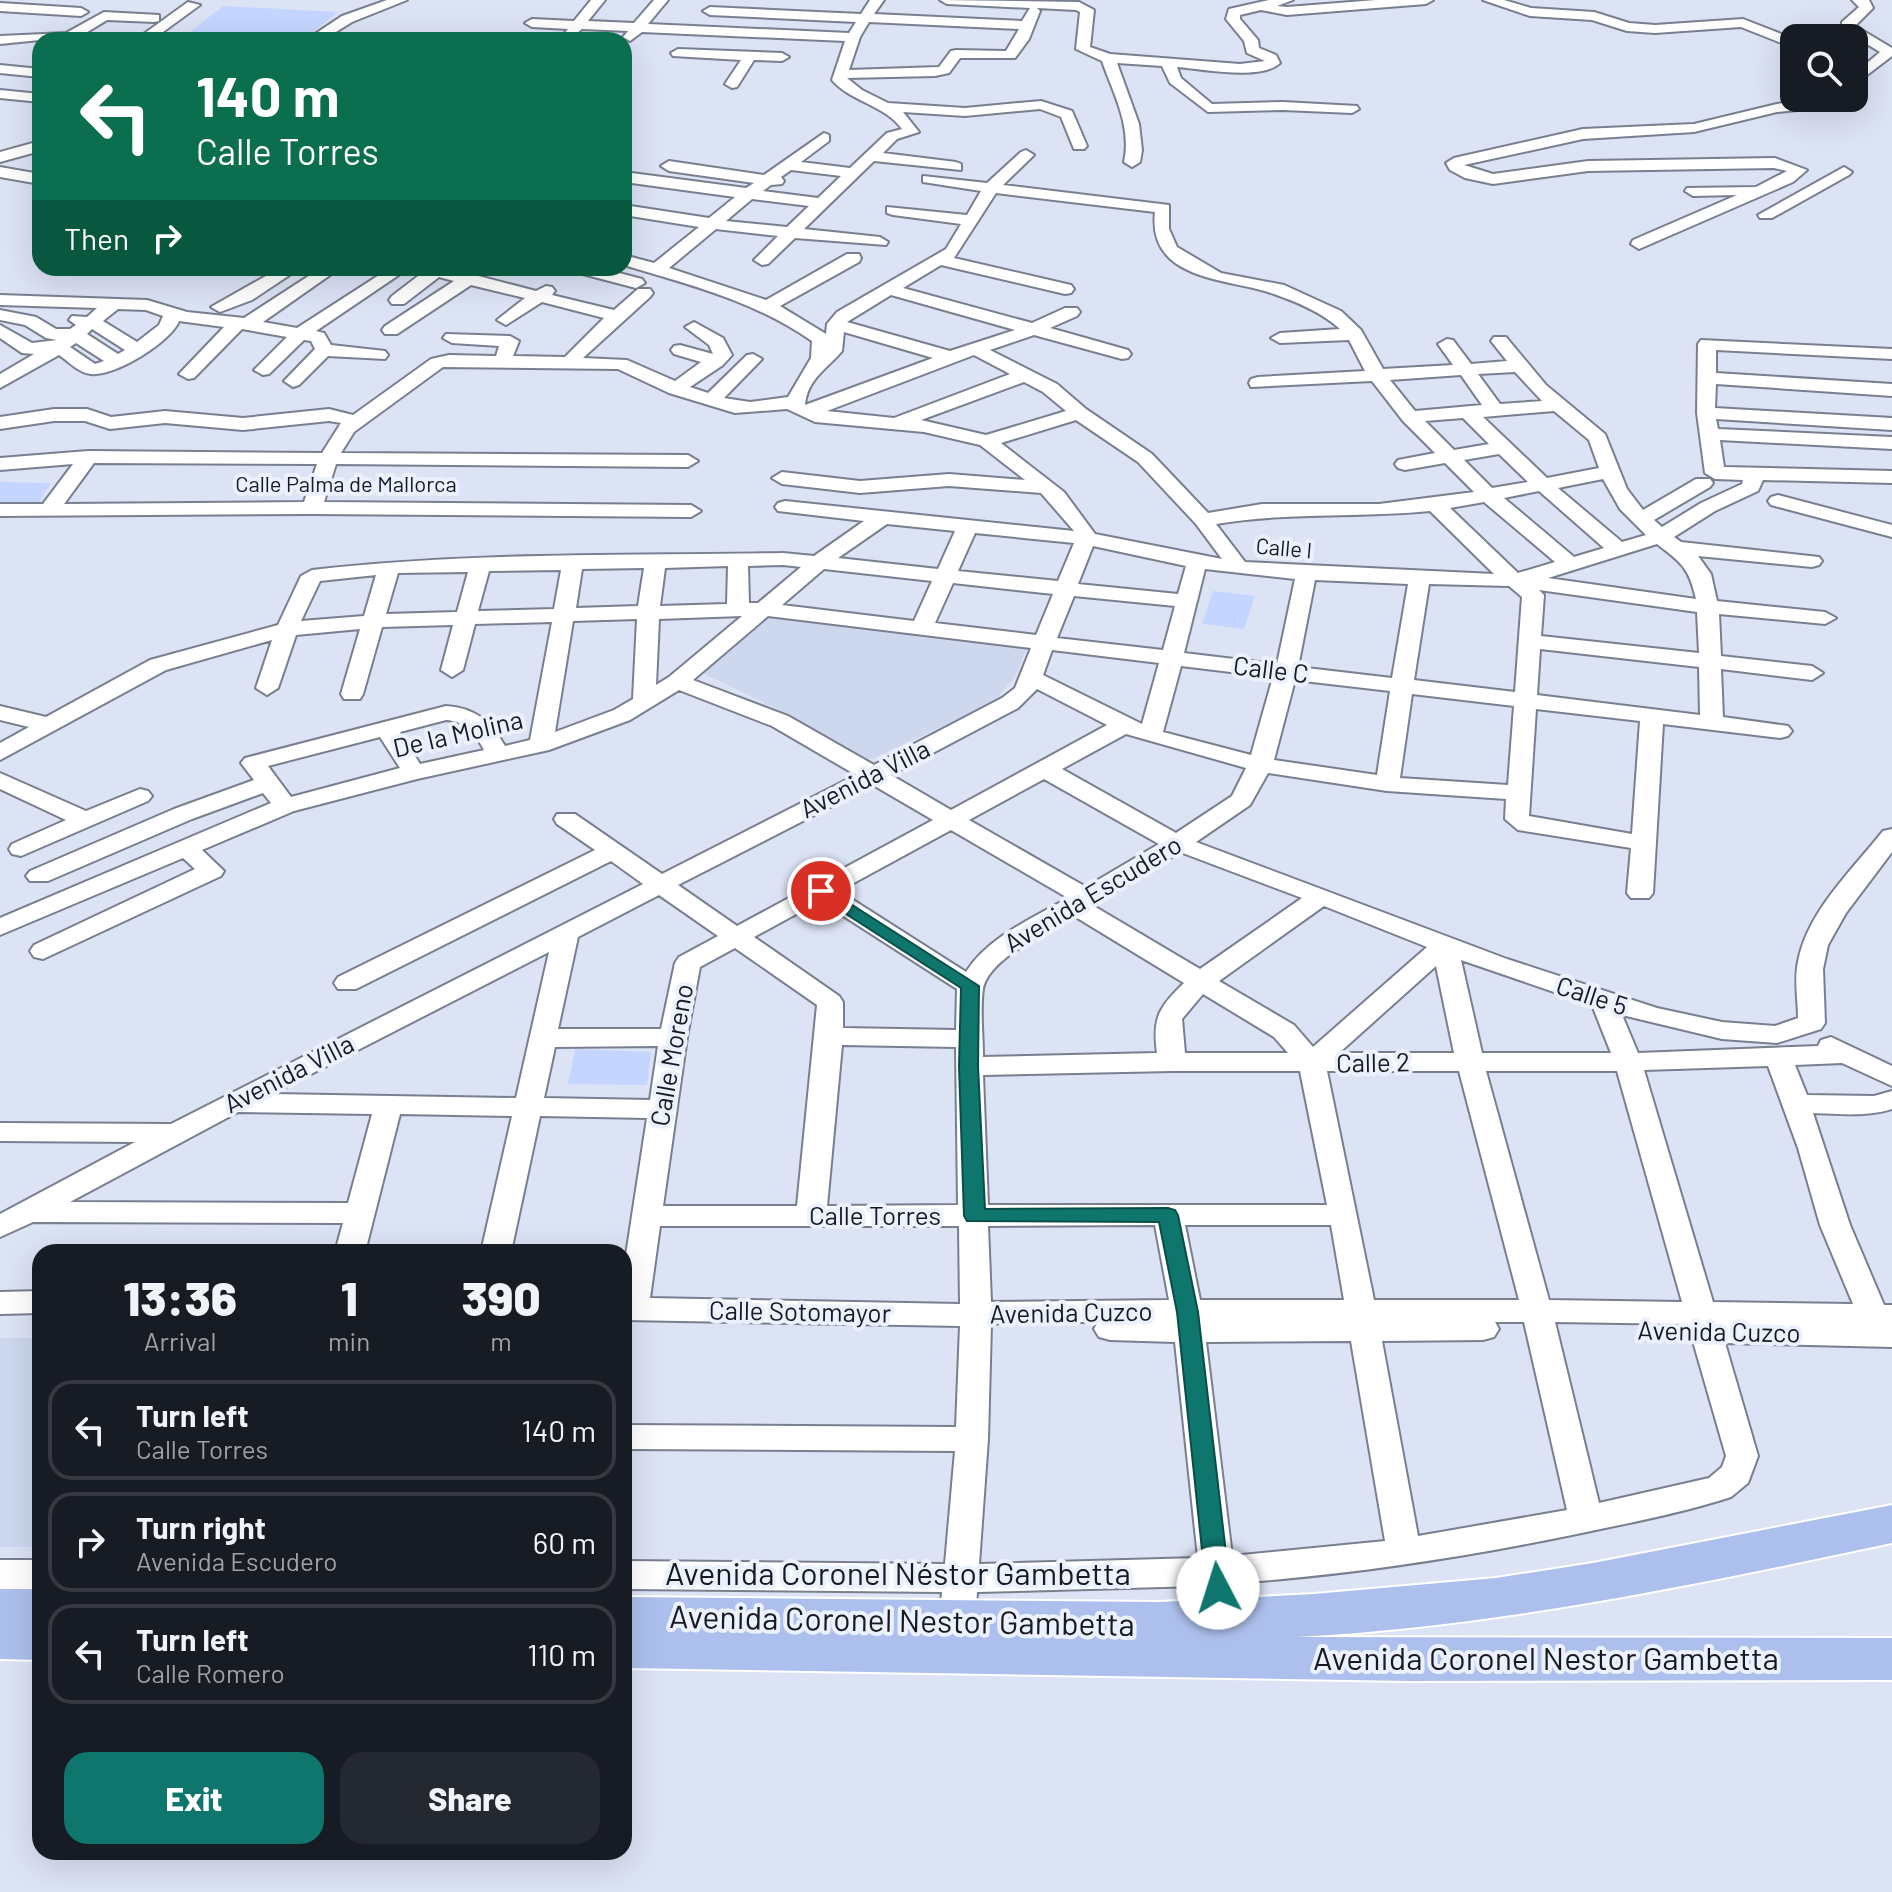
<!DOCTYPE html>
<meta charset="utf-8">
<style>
:root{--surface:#171b24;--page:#242831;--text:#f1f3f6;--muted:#9ea1a6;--line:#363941;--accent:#0f766e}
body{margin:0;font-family:Barlow,sans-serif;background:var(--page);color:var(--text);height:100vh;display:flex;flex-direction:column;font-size:30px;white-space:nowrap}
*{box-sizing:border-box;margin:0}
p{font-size:26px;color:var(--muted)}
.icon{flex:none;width:44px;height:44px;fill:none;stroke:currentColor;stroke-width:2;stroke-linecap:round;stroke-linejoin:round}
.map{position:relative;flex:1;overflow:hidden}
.sheet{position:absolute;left:32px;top:1244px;width:600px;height:616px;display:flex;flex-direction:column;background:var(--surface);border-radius:24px;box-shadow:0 8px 32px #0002}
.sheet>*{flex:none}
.hud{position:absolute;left:32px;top:32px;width:600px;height:244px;border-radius:24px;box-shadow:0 8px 32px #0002;background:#0b6e4f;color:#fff;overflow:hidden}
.controls{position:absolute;left:1780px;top:24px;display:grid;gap:16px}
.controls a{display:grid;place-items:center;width:88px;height:88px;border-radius:16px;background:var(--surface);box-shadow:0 8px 32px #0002;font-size:40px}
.pin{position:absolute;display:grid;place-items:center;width:68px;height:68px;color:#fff;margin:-34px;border:4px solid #fff;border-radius:50%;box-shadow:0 2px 8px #0007}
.me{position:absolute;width:88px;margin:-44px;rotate:355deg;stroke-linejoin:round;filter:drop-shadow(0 0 6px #0008)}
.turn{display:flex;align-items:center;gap:28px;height:168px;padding:0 32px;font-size:36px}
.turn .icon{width:104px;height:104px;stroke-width:2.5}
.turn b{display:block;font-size:56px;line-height:68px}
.then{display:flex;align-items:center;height:76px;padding:0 32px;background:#0003;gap:16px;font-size:30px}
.eta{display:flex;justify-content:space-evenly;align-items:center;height:136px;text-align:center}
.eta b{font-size:48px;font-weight:800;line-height:56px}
.primary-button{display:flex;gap:16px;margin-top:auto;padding:16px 32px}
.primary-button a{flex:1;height:92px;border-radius:24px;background:var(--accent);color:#fff;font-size:32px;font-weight:800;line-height:92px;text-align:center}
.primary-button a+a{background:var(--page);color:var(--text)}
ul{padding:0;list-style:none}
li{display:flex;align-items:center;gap:24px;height:100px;margin:0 16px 12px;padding:0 16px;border:4px solid var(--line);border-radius:24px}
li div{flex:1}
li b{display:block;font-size:30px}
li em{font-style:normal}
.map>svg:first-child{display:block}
.built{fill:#cdd8ef}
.green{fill:#c4d6ff}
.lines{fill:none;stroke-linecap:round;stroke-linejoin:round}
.minor-casing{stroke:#787f8e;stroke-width:4}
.highway-casing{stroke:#fff;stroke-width:4}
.minor{fill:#fff;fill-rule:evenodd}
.highway{fill:#adc0ed;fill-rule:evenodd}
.route{fill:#0f766e;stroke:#0a4d48;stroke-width:2}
.labels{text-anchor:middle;stroke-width:8;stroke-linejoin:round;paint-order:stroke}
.far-street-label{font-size:22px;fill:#181a20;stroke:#ebf1ff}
.street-label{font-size:26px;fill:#181a20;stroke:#ebf1ff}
.near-street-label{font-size:32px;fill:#181a20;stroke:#ebf1ff}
</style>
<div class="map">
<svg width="1892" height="1892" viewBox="0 0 1892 1892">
<rect width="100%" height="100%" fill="#dce3f5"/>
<!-- built -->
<path class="built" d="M766 617 1028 645 1016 675 994 702 872 759H862L799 720 701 672Z
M0 1338H40V1547H0Z"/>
<!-- green -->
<path class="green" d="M223 6 338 12 303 40 185 36Z
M0 482 51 483 39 502 0 503Z
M1213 591 1255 596 1244 629 1202 624Z
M575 1049 651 1052 647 1085 568 1084Z"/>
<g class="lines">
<defs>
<path id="minor" d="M387 0H407L352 22 323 40H306L342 16Z
M591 0H605L588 21 634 23 654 0H668L648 24 849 33 856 22 710 15 703 11 710 7 861 14 870 0H884L874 14 1022 21 1030 8 947 4 940 0 1079 2 1094 10 1090 47 1110 54 1240 64 1265 61 1247 53 1244 41 1226 19 1229 9 1269 0H1293L1277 6 1287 7 1376 0H1433L1426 4 1287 15 1261 10 1240 15V19L1258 40 1259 48 1276 55 1280 63C1261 81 1203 69 1177 67L1181 78 1212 104 1283 102 1357 106 1359 109 1352 113 1283 110 1208 112 1170 83 1162 66 1117 63 1139 124 1142 150 1140 162 1132 167 1124 162C1132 126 1113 93 1102 61L1076 49 1080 12 1076 10 1037 8 1040 11 1029 39 1015 58H960L949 73 935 76 847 78 862 90 888 103 965 108 1041 101 1072 111 1087 146 1084 149H1074L1061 117 1040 109 965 116 903 112 919 132 897 139 883 153 956 162 961 164V170L874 161 804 229 880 237 888 242 886 245 795 238 768 264 762 265 754 260 778 236 716 229 669 268 766 300 847 254H859L861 258 859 262 780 306 826 334 827 324 837 312 946 249 961 224 893 215 887 213V207L967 215 981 191 923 182V176L987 183 1021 152 1026 150 1034 155 1003 185 1169 205V229L1177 247 1221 273 1284 285 1341 311 1361 330 1383 369 1453 365 1438 344 1447 339 1453 340 1471 364 1507 361 1491 341 1494 337H1506L1546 385 1605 434 1627 489 1643 510 1696 479H1710L1713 483 1710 487 1654 520 1662 527 1701 503 1742 484 1743 480 1715 479 1705 473 1697 413 1698 344 1701 340 1892 349V359L1716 350V373L1892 384V396L1716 384 1715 408 1892 418V430L1716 419 1718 429 1892 437V449L1720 440 1724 467 1892 471V483L1763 480 1758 491 1715 511 1674 537 1681 542 1819 557 1822 561 1819 565 1812 567 1698 556 1711 574 1717 601 1825 612 1836 618 1825 624 1719 614 1721 656 1812 666 1823 673 1812 680 1721 669 1723 717 1788 726 1792 731 1788 736 1780 738 1663 724 1653 893 1649 898H1631L1627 893 1631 848 1518 830 1505 819 1506 799 1387 791 1268 773 1250 805 1196 842 1507 959 1657 1008 1722 1022 1775 1026 1798 1018C1798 1000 1794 980 1798 962 1807 912 1853 869 1883 831L1892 829V852L1846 913 1828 945 1823 969 1825 1023 1821 1029 1777 1043 1722 1039 1622 1015 1638 1053 1818 1046 1821 1040 1831 1037 1892 1066V1086L1842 1063 1795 1065 1807 1095 1874 1096 1892 1091V1109C1867 1117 1840 1114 1813 1113L1850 1225 1884 1305H1892V1347L1725 1343 1758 1456 1748 1483 1731 1497C1679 1514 1623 1524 1572 1535 1460 1558 1348 1575 1235 1583L1237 1621 1231 1631 1219 1635 1207 1631 1201 1621 1200 1586 977 1592 975 1622 969 1632 957 1636 945 1632 939 1622 942 1592 624 1589V1561L945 1564 955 1451 624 1449V1425L956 1427 960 1326 624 1320V1268L647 1118 540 1116 511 1252H481L512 1116 400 1114 365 1252H335L343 1223 33 1222 0 1237V1214L135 1142 0 1141V1123L171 1124 643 884 611 861 356 989H338L334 983 338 977 595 850 557 824 554 819 557 814H575L662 874 856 775 772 726 679 690 630 720 549 750 417 779 294 811 202 850 224 871 221 876 43 959 34 957 30 951 34 945 195 869 183 858 0 935V918L271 803 263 793 192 819 48 881H30L26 876 30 871 174 809 254 780 241 763 245 758 446 706C475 708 491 721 505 746L530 740 552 622 475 624 463 670 452 677 441 670 453 625 382 627 363 694 360 699H344L341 694 360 629 296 635 278 688 267 695 256 688 272 640 166 670 0 760V743L29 727 0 720V706L46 717 150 660 278 625 301 576 312 570C468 552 626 556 783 553L814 556 864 521 778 511 775 507 778 503 785 501 1074 531 1041 493 949 486 860 493 782 484 772 478 782 472 860 481 949 474 1025 480 980 445 924 432 815 422 787 409 735 413 669 393 618 369 443 367 354 432 341 453 688 455 698 461 688 467 336 464 324 502 691 505 701 511 691 517 312 514 0 516V504H43L73 464 0 470V458L88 451 322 453 341 423 329 421 243 430 165 423 110 429 85 421H54L0 429V417L54 409H87L111 417 165 411 243 418 329 409 353 415 431 359 449 355 496 356 499 346 452 343 443 338 446 334 510 336 519 341 513 356 565 357 604 318 542 302 506 325 497 320 525 298 471 285 397 334H385L382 330 385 326 454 281 439 277 404 304H392L389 300 392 296 422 273 414 268H448L536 291 546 286 552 287 555 291 552 295 614 310 638 289H650L653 293 650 297 583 358 627 360 675 381 701 362 674 354 671 350 674 346 680 345 713 354 709 345 685 327 694 322 723 338 732 355 723 365 690 387 708 393 747 355 753 354 762 359 724 398 750 402 788 397 811 358 812 341C755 301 690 285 624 265V255L654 263 699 227 624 215V205L709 218 735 197 624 182V172L746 188 754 183 669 171 661 166 669 161 764 175 824 133 829 135V141L801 162 850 168 887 133 902 129C885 105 851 102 832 80L845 41 642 32 630 41 623 37 628 31 582 29 571 38 564 34 568 29 532 27 525 23 532 19 574 21ZM869 22 1019 29 1006 51 956 50 951 51 939 67 849 70 860 37ZM791 170 841 176 818 198 763 191 771 185 782 184 784 181 781 177ZM996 193 1155 212C1147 282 1230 278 1274 294 1297 302 1323 313 1340 329L1280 333 1271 338 1280 343 1349 340 1365 371 1258 377 1251 379 1249 383 1251 387 1372 381 1403 421 1435 453 1398 460 1395 464 1398 468 1405 470 1445 463 1474 492 1379 504H1262L1208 513 1152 454 1086 409 1057 384 990 350 1034 335 1122 359 1128 358 1131 354 1128 350 1050 328 1077 316 1080 312 1077 308H1065L1032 323 903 288 941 265 1065 294 1071 293 1074 289 1071 285 954 258ZM752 199 809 206 787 227 726 221ZM891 295 1015 330 950 351 847 322ZM844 332 933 358 805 405C807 379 828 368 842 351ZM974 355 1010 374 894 418 827 411ZM1515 372 1542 401 1500 404 1478 374ZM1461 375 1482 405 1415 411 1390 380ZM1024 382 1043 392 1066 411 986 435 921 420ZM1554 411 1589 440 1599 468 1547 478 1483 417ZM1463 418 1489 444 1454 450 1425 421ZM1076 420 1138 462 1196 524 1222 559 1095 534 1064 492 1001 443ZM1499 454 1528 482 1492 488 1464 460ZM94 463 317 464 304 502 64 504ZM1603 479 1620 509 1646 535 1622 542 1558 488ZM1539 491 1604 548 1574 557 1504 498ZM1484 502 1555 562 1518 573 1450 508ZM1430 511 1494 574 1245 562 1216 524C1287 512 1359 518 1430 511ZM887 524 955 531 938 569 838 558ZM975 533 1074 543 1058 581 958 571ZM1657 544C1682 563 1689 568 1696 599L1548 578ZM1093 546 1186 566 1178 594 1078 584ZM783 565 801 567 758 603H749L748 566ZM728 566 727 604 660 606 665 568ZM644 568 638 606 576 608 582 569ZM824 569 932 581 914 621 782 605ZM1205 569 1295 579 1277 664 1184 653ZM561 570 554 609 478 611 489 571ZM468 572 457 612 386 614 398 573ZM376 575 364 616 301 621 320 581ZM1315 580 1408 584 1392 678 1298 667ZM953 583 1053 594 1036 635 935 623ZM1429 584 1509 586 1522 597 1515 692 1414 680ZM1539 590 1697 612 1699 653 1541 636 1544 595ZM1074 596 1175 606 1163 650 1057 638ZM742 616 669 677 656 685 659 619ZM768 616 1031 648 1015 688 1002 698 874 765 788 716 693 680ZM637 619 633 699 614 710 555 732 573 621ZM1540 649 1699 667 1700 715 1537 695ZM1052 650 1159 663 1142 724 1043 675ZM1181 666 1273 677 1251 755 1163 732ZM1295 680 1390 691 1377 775 1274 760ZM1037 689 1107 725 951 810 891 775 1018 708ZM1412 694 1514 706 1508 785 1400 778ZM1536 709 1640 721 1632 834 1529 816ZM446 720C465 721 476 734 484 750L420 764 400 732ZM1126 734 1246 768 1232 796 1176 833 1062 769ZM380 737 400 768 291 797 268 766ZM1044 779 1159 844 1086 887 969 820ZM873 785 933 820 737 926 678 885ZM951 830 1068 898C1033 918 988 937 966 972L839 891ZM1180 852 1302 898 1200 969 1092 905ZM659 895 718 936 679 957 675 963 661 1029H558L578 937ZM820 901 957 989 956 1030 843 1028V1002L839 996 754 937ZM1324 906 1427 947 1313 1047 1294 1025 1219 981ZM1074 916 1184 983C1159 1007 1152 1018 1157 1053L983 1057C983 1035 980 1010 983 989 988 959 1050 930 1074 916ZM735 948 817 1005 797 1206H663L687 1037 700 967ZM549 952 516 1098 272 1094ZM1461 960 1592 1005 1611 1053H1482ZM1436 966 1454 1053H1339ZM1203 994 1274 1037 1288 1053H1185L1182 1019ZM842 1045 956 1047 958 1205 827 1206ZM658 1046 650 1100 544 1098 555 1047ZM1768 1066 1798 1148 1820 1225 1853 1304 1713 1302 1644 1070ZM1172 1071H1300L1327 1205H988L983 1075ZM1327 1071H1459L1519 1300H1374ZM1486 1071H1617L1682 1302 1549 1300ZM238 1112 372 1114 348 1203 70 1202ZM1155 1225 1169 1300 991 1302 988 1226ZM1185 1225H1331L1344 1300H1200ZM660 1226H959L960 1304 650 1298ZM1010 1322H1098L1094 1329 1099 1337 1110 1340 1175 1342 1198 1558 979 1564 988 1439 991 1324ZM1495 1322H1524L1567 1510 1418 1536 1382 1341 1483 1340 1494 1337 1499 1329ZM1555 1322 1688 1324 1726 1456 1722 1467 1709 1478 1599 1503ZM1351 1341 1385 1541 1232 1556 1206 1342Z
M1483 0H1504L1531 8 1594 12 1629 23 1655 25 1743 19 1794 39V48L1741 27 1655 33 1627 31 1592 20 1530 16Z
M1852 0H1869L1873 8 1855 26 1892 48V56L1854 85V74L1880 52 1842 29V22L1859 7Z
M188 2 200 5 152 40H40L0 44V36L66 33 104 12 159 15V21L154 22 107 20 84 34 138 38Z
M0 3 81 8 88 12 81 16 0 11Z
M678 49 782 53 789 57 782 61 754 60 737 87 732 88 725 84 741 60 673 56 671 53Z
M0 65 40 69V77L0 73Z
M0 90 40 94V102L0 98Z
M1819 98H1838L1817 108 1777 112 1694 132 1583 139 1464 165 1493 174 1588 161 1775 158 1807 170 1793 182 1639 249 1631 244 1633 240 1737 195 1693 196 1685 191 1687 188 1756 187 1787 171 1774 168 1588 171 1493 184 1465 178 1450 170 1446 163 1454 158 1583 129 1694 124 1777 104Z
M40 141V151L0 162V152Z
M0 167 40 174V184L0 177Z
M1844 167 1852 172 1849 175 1772 218H1760L1758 215Z
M280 268H300L252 300 220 312 211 307Z
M321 268H340L263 322 297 328 390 268H409L316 331 324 333 331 345 385 351 388 355 385 359 328 356 299 385 293 387 284 381 315 349 311 341 304 340 269 374 263 375 254 370 287 337 242 329 194 378 188 379 179 374 224 327 179 321C171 342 114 377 91 374 79 373 68 361 59 355L0 388V374L34 354 22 353 0 338V325L32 343 57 340 46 338 25 325 0 320V310L36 317 56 329H70L76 325 69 320 72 316 87 317 97 308 0 305V295L147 300 187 312 244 318ZM118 309 146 310 163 316 159 325 137 342 103 321ZM92 329 125 350 118 354 87 334ZM76 343 104 361 95 364 70 347Z
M573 268H600L642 279 645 283 636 288 575 272Z
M1778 495 1892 525V537L1771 505 1768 501 1771 497Z
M0 773 86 811 140 789 148 791 152 796 148 801 21 856 12 854 9 849 12 844 66 820 0 789Z
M40 1291V1313L0 1314V1292Z
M0 1560H40V1588H0Z"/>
<path id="highway" d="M1892 1505V1543C1695 1585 1499 1626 1297 1637L1892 1638V1680L1411 1681 624 1668V1597L1160 1602 1314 1594 1496 1578 1593 1563Z
M0 1589H40V1660L0 1659Z"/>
</defs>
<!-- minor casing -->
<use href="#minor" class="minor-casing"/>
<!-- highway casing -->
<use href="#highway" class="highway-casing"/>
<!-- minor -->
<use href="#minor" class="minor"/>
<!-- highway -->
<use href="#highway" class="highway"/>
</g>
<!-- route -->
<path class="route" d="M821 885 979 986 978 1066 985 1209 1168 1208 1175 1210 1178 1215 1198 1312 1230 1588 1226 1595 1218 1598 1209 1595 1206 1588 1177 1312 1159 1222 967 1221 964 1216 959 1066 961 988 815 894 812 891 815 887Z"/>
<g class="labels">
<!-- far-street labels -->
<g class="far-street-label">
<text x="346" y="492">Calle Palma de Mallorca</text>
<text transform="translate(1284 548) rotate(5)" y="8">Calle I</text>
</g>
<!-- street labels -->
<g class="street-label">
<text transform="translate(1271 670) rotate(7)" y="9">Calle C</text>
<text transform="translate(458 734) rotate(-13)" y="9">De la Molina</text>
<text transform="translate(865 779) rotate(-27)" y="9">Avenida Villa</text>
<text transform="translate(1093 894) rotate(-31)" y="9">Avenida Escudero</text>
<text transform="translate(1592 996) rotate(18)" y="9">Calle 5</text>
<text transform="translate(672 1055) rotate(-80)" y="9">Calle Moreno</text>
<text transform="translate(1373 1063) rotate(-1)" y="9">Calle 2</text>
<text transform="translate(289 1074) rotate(-27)" y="9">Avenida Villa</text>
<text x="875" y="1225">Calle Torres</text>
<text transform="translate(800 1312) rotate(1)" y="9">Calle Sotomayor</text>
<text transform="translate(1071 1313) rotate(-1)" y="9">Avenida Cuzco</text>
<text transform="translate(1719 1332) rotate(1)" y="9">Avenida Cuzco</text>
</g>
<!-- near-street labels -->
<g class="near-street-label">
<text x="898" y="1585">Avenida Coronel Néstor Gambetta</text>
<text transform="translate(902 1621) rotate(1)" y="11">Avenida Coronel Nestor Gambetta</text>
<text x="1546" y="1670">Avenida Coronel Nestor Gambetta</text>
</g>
</g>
</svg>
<div class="controls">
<a><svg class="icon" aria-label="search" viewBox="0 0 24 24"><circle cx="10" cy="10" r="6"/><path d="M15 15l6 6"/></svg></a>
</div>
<div class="pin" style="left:821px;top:891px;background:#d93025"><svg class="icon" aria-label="arrive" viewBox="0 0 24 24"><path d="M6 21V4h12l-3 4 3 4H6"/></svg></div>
<svg class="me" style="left:1218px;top:1588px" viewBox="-20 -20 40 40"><circle r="19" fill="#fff"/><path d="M0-13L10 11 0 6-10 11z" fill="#0f766e"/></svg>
<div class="hud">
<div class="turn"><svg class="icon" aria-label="left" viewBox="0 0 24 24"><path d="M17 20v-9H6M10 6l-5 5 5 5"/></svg><div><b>140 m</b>Calle Torres</div></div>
<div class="then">Then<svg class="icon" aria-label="right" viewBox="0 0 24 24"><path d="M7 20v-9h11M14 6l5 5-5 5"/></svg></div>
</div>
<section class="sheet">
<div class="eta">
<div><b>13:36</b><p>Arrival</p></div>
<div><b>1</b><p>min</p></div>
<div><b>390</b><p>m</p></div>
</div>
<ul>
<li><svg class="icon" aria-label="left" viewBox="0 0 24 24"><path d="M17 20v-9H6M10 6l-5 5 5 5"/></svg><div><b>Turn left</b><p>Calle Torres</p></div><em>140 m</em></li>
<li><svg class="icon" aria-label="right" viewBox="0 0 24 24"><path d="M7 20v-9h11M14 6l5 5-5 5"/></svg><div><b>Turn right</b><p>Avenida Escudero</p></div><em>60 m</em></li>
<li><svg class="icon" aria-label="left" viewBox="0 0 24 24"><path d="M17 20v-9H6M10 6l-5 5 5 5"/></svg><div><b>Turn left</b><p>Calle Romero</p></div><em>110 m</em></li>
</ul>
<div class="primary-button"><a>Exit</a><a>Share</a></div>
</section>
</div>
